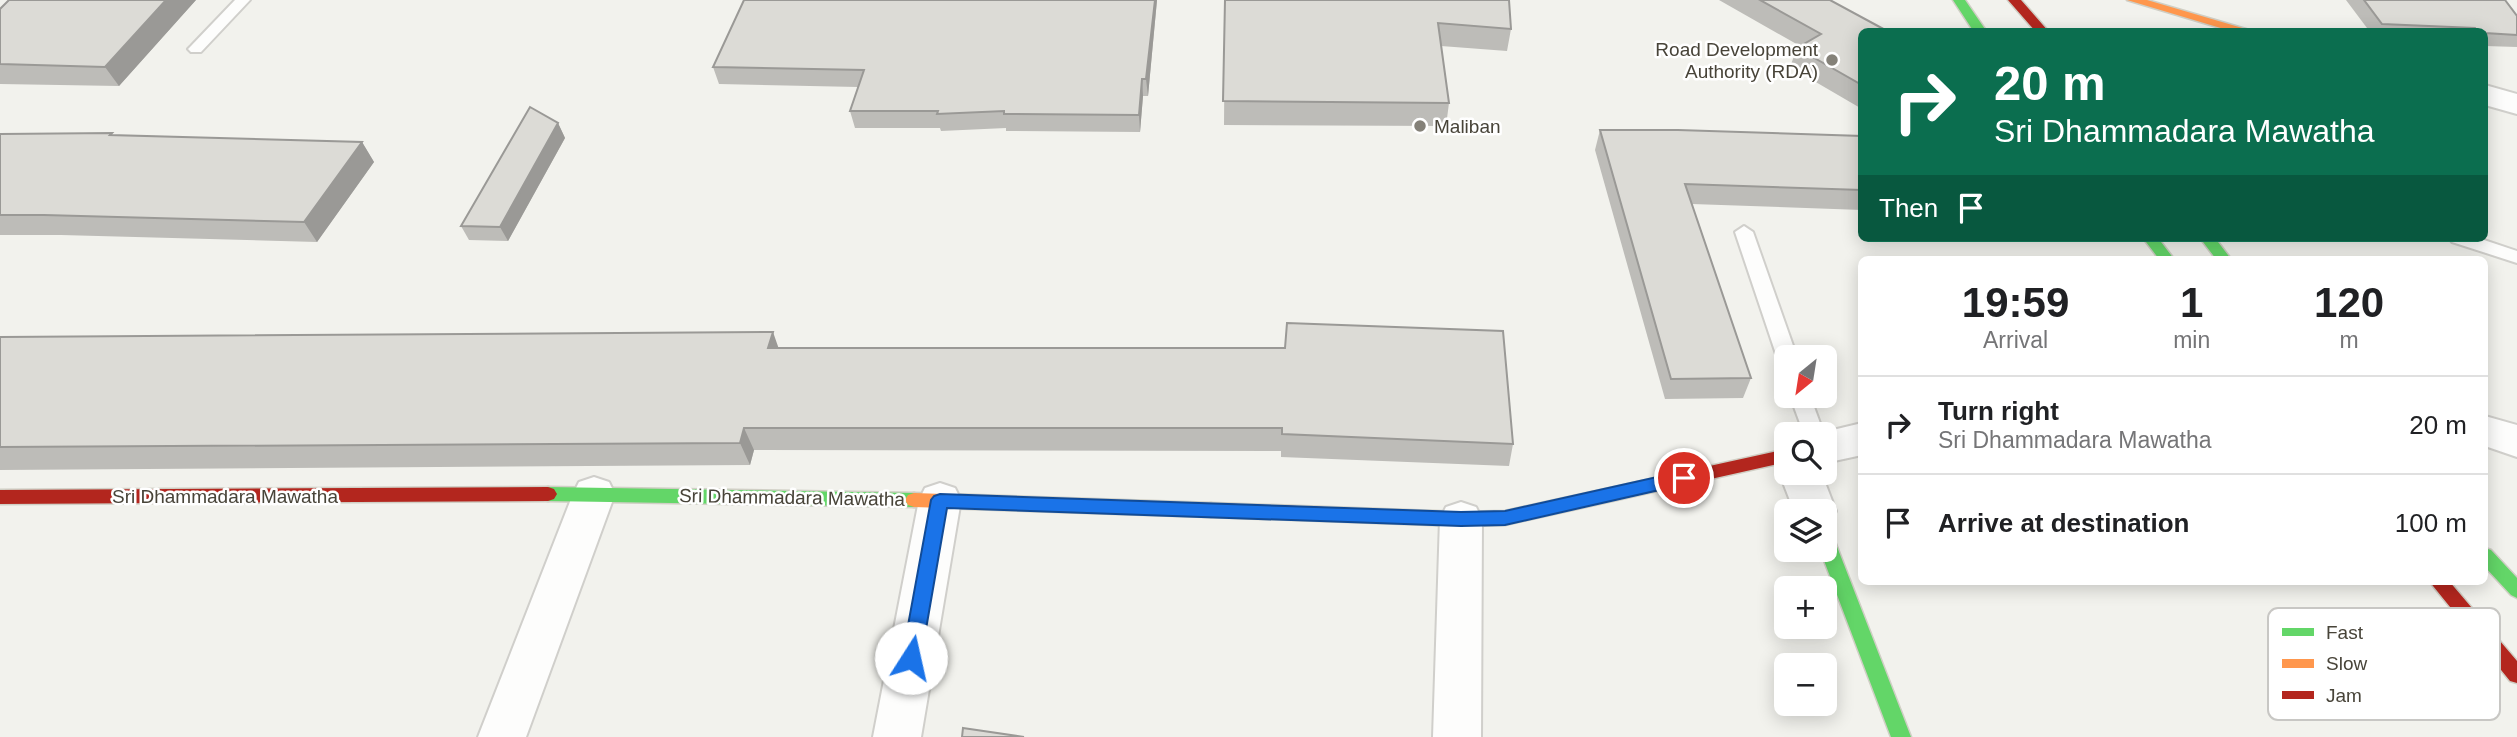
<!DOCTYPE html>
<meta charset="utf-8">
<style>
:root{--surface:#fff;--page:#f6f6f6;--text:#202124;--muted:#757577;--line:#e0e0e0}
body{margin:0;font-family:Arial,sans-serif;background:var(--page);color:var(--text);height:100vh;display:flex;flex-direction:column;font-size:26px;white-space:nowrap}
*{box-sizing:border-box;margin:0}
p{font-size:23px;color:var(--muted)}
.icon{flex:none;width:38px;height:38px;fill:none;stroke:currentColor;stroke-width:2;stroke-linecap:round;stroke-linejoin:round}
.map{position:relative;flex:1;overflow:hidden}
.sheet{position:absolute;left:1858px;top:256px;width:630px;height:329px;display:flex;flex-direction:column;background:var(--surface);border-radius:10px;box-shadow:0 4px 18px #0003}
.sheet>*{flex:none}
.top-card{position:absolute;left:1858px;top:28px;width:630px;height:214px;border-radius:10px;box-shadow:0 4px 18px #0003;background:#0b6e4f;color:#fff;overflow:hidden}
.needle{width:46px;rotate:210deg}
.buttons{position:absolute;left:1774px;top:345px;display:grid;gap:14px}
.buttons a{display:grid;place-items:center;width:63px;height:63px;border-radius:10px;background:var(--surface);box-shadow:0 4px 18px #0003;font-size:35px}
.pin{position:absolute;display:grid;place-items:center;width:60px;height:60px;color:#fff;margin:-30px;border:4px solid #fff;border-radius:50%;box-shadow:0 2px 7px #0007}
.me{position:absolute;width:77px;margin:-38px;rotate:10deg;stroke-linejoin:round;filter:drop-shadow(0 0 5px #0008)}
.turn{display:flex;align-items:center;gap:24px;height:147px;padding:0 21px;font-size:32px}
.turn .icon{width:91px;height:91px;stroke-width:2.5}
.turn b{display:block;font-size:49px;line-height:60px}
.then{display:flex;align-items:center;height:66px;padding:0 21px;background:#0003;gap:14px;font-size:26px}
.eta{display:flex;justify-content:space-evenly;align-items:center;height:119px;text-align:center}
.eta b{font-size:42px;font-weight:700;line-height:49px}
ul{padding:0;list-style:none}
li{display:flex;align-items:center;gap:21px;height:98px;padding:0 21px;border-top:2px solid var(--line)}
li div{flex:1}
li b{display:block;font-size:26px}
li em{font-style:normal}
.map>svg:first-child{display:block}
.lines{fill:none;stroke-linecap:round;stroke-linejoin:round}
.lane-casing{stroke:#d0cfcb;stroke-width:4}
.street-casing{stroke:#d0cfcb;stroke-width:4}
.fast-casing{stroke:#d0cfc5;stroke-width:3}
.slow-casing{stroke:#d0cfc5;stroke-width:3}
.jam-casing{stroke:#d0cfc5;stroke-width:3}
.lane{fill:#fdfdfc;fill-rule:evenodd}
.street{fill:#fdfdfc;fill-rule:evenodd}
.fast{fill:#63d668;fill-rule:evenodd}
.slow{fill:#ff974d;fill-rule:evenodd}
.jam{fill:#b3261e;fill-rule:evenodd}
.wall{fill:#bdbcb8}
.shaded-wall{fill:#9a9996}
.building{fill:#dcdbd6;stroke:#9a9996;stroke-width:2}
.route{fill:#1a73e8;stroke:#114b97;stroke-width:2}
.poi-dot{fill:#848178;stroke:#fff;stroke-width:2.5}
.labels{text-anchor:middle;stroke-width:5;stroke-linejoin:round;paint-order:stroke}
.poi-label{font-size:19px;fill:#484439;stroke:#fff;text-anchor:end}
.street-label{font-size:19px;fill:#484439;stroke:#fff}
.key{fill:#fff;stroke:#c8c7c4;stroke-width:2}
.key-label{font-size:19px;fill:#484439}
</style>
<div class="map">
<svg width="2517" height="737" viewBox="0 0 2517 737">
<rect width="100%" height="100%" fill="#f2f2ed"/>
<g class="lines">
<defs>
<path id="lane" d="M235 0H250L201 52H191L188 49 191 46Z
M1744 226 1753 232 1797 357H1787V364L1780 362 1777 357 1735 232Z
M2449 238H2478L2517 251V263L2452 242Z
M1790 396H1810L1824 434H1804Z"/>
<path id="street" d="M2485 85 2517 94V114L2485 105Z
M2485 416 2517 425V457L2485 446Z
M1862 423V455L1825 463V434H1816Z
M1785 460 1787 472H1821L1836 511 1830 523 1825 525V511H1794L1779 472Z
M594 477 609 482 615 494 526 737H478L573 494 579 482Z
M940 483 955 488 961 500 921 737H873L919 500 925 488Z
M1461 502 1476 507 1482 519 1481 737H1433L1440 519 1446 507Z"/>
<path id="fast" d="M1953 0H1965L1987 32H1974Z
M2143 238H2158L2174 259H2159Z
M2200 238H2215L2231 259H2216Z
M548 487 914 493 920 495 923 500 920 505 914 507 548 501 542 499 539 494 542 489Z
M1825 532 1831 534 1834 539 1911 737H1891L1820 550H1825Z
M2485 548 2491 550 2517 578V598L2511 595 2485 567Z"/>
<path id="slow" d="M2127 0H2147L2256 32H2234Z
M914 493 1211 503 1217 505 1220 510 1217 515 1211 517 914 507 908 505 905 500 908 495Z"/>
<path id="jam" d="M2008 0H2021L2049 32H2036Z
M1787 449V462L1505 525 1461 526 1211 517 1205 515 1202 510 1205 505 1211 503 1461 512 1505 511Z
M548 487 554 489 557 494 554 499 548 501 0 504V490Z
M2429 581H2449L2517 661V683L2510 681Z"/>
</defs>
<!-- lane casing -->
<use href="#lane" class="lane-casing"/>
<!-- street casing -->
<use href="#street" class="street-casing"/>
<!-- fast casing -->
<use href="#fast" class="fast-casing"/>
<!-- slow casing -->
<use href="#slow" class="slow-casing"/>
<!-- jam casing -->
<use href="#jam" class="jam-casing"/>
<!-- lane -->
<use href="#lane" class="lane"/>
<!-- street -->
<use href="#street" class="street"/>
<!-- fast -->
<use href="#fast" class="fast"/>
<!-- slow -->
<use href="#slow" class="slow"/>
<!-- jam -->
<use href="#jam" class="jam"/>
</g>
<!-- wall -->
<path class="wall" d="M9 0H196L119 86 0 84V9Z
M744 0H1157L1148 96H1143L1140 132 1006 131V128L941 131 940 128H855L850 111 858 87 719 84 713 67Z
M1225 0 1511 29 1507 51 1441 46 1449 103 1446 126 1224 125Z
M1719 0H1830L1862 32V109L1790 67 1797 48 1800 46Z
M2346 0H2505L2517 16V47L2485 46V32H2370Z
M558 123 565 138 508 241 469 240 461 226Z
M1600 130 1862 136V210L1692 204 1751 378 1743 398 1665 399 1595 150Z
M0 134 114 135 362 142 374 162 317 242 61 235H0Z
M0 337 779 348 1513 444 1509 466 1281 457V451L754 450 750 465 0 470Z
M2190 581H2215L2192 584Z"/>
<!-- shaded-wall -->
<path class="shaded-wall" d="M166 0H196L119 86 105 67Z
M1155 0H1157L1148 96 1146 79Z
M1142 79 1143 96 1140 132 1139 115Z
M558 123 565 138 508 241 500 227Z
M362 142 374 162 317 242 304 222Z
M773 332 781 355 768 348Z
M744 428 754 450 750 465 740 443Z"/>
<!-- building -->
<path class="building" d="M9 0H166L105 67 0 64V9Z
M744 0H1155L1146 79H1142L1139 115 1004 114V111L937 114 938 111H850L864 70 713 67Z
M1225 0H1509L1511 29 1438 23 1449 103 1223 101Z
M1760 0H1830L1889 32H1862V85L1797 48 1821 34Z
M2364 0H2505L2517 16V35L2485 33V32H2478L2475 28 2382 24Z
M530 107 558 123 500 227 461 226Z
M1600 130H1678L1862 136V190L1685 184 1751 378 1671 379Z
M112 133 110 135 362 142 304 222 44 215H0V134Z
M1287 323 1503 331 1513 444 1282 434V428H744L740 443 0 447V337L773 332 768 348H1285Z
M963 728 1024 737H962Z"/>
<!-- route -->
<path class="route" d="M1684 471 1690 473 1693 478 1690 483 1505 525 1461 526 947 508 921 658 918 664 911 666 905 664 902 658 931 500 934 496 940 494 1461 512 1505 511Z"/>
<!-- markers -->
<g class="poi-dot">
<circle cx="1832" cy="60" r="7"/>
<circle cx="1420" cy="126" r="7"/>
</g>
<g class="labels">
<!-- poi labels -->
<g class="poi-label">
<text x="1818" y="56">Road Development<tspan x="1818" dy="22">Authority (RDA)</tspan></text>
<text x="1434" y="133" text-anchor="start">Maliban</text>
</g>
<!-- street labels -->
<g class="street-label">
<text x="225" y="503">Sri Dhammadara Mawatha</text>
<text transform="translate(792 497) rotate(1)" y="7">Sri Dhammadara Mawatha</text>
</g>
</g>
<!-- legend -->
<rect x="2268" y="608" width="232" height="112" rx="10" class="key"/>
<rect x="2282" y="628" width="32" height="8" fill="#63d668"/>
<rect x="2282" y="659" width="32" height="9" fill="#ff974d"/>
<rect x="2282" y="691" width="32" height="8" fill="#b3261e"/>
<g class="key-label">
<text x="2326" y="639">Fast</text>
<text x="2326" y="670">Slow</text>
<text x="2326" y="702">Jam</text>
</g>
</svg>
<div class="buttons">
<a><svg class="needle" viewBox="-14 -14 28 28"><path d="M0-13l5 13h-10z" fill="#e53935"/><path d="M0 13l5-13h-10z" fill="#757577"/></svg></a>
<a><svg class="icon" aria-label="search" viewBox="0 0 24 24"><circle cx="10" cy="10" r="6"/><path d="M15 15l6 6"/></svg></a>
<a><svg class="icon" aria-label="layers" viewBox="0 0 24 24"><path d="M12 4l9 5-9 5-9-5zM3 14l9 5 9-5"/></svg></a>
<a>+</a>
<a>−</a>
</div>
<div class="pin" style="left:1684px;top:478px;background:#d93025"><svg class="icon" aria-label="arrive" viewBox="0 0 24 24"><path d="M6 21V4h12l-3 4 3 4H6"/></svg></div>
<svg class="me" style="left:911px;top:658px" viewBox="-20 -20 40 40"><circle r="19" fill="#fff"/><path d="M0-13L10 11 0 6-10 11z" fill="#1a73e8"/></svg>
<div class="top-card">
<div class="turn"><svg class="icon" aria-label="right" viewBox="0 0 24 24"><path d="M7 20v-9h11M14 6l5 5-5 5"/></svg><div><b>20 m</b>Sri Dhammadara Mawatha</div></div>
<div class="then">Then<svg class="icon" aria-label="arrive" viewBox="0 0 24 24"><path d="M6 21V4h12l-3 4 3 4H6"/></svg></div>
</div>
<section class="sheet">
<div class="eta">
<div><b>19:59</b><p>Arrival</p></div>
<div><b>1</b><p>min</p></div>
<div><b>120</b><p>m</p></div>
</div>
<ul>
<li><svg class="icon" aria-label="right" viewBox="0 0 24 24"><path d="M7 20v-9h11M14 6l5 5-5 5"/></svg><div><b>Turn right</b><p>Sri Dhammadara Mawatha</p></div><em>20 m</em></li>
<li><svg class="icon" aria-label="arrive" viewBox="0 0 24 24"><path d="M6 21V4h12l-3 4 3 4H6"/></svg><div><b>Arrive at destination</b></div><em>100 m</em></li>
</ul>
</section>
</div>
